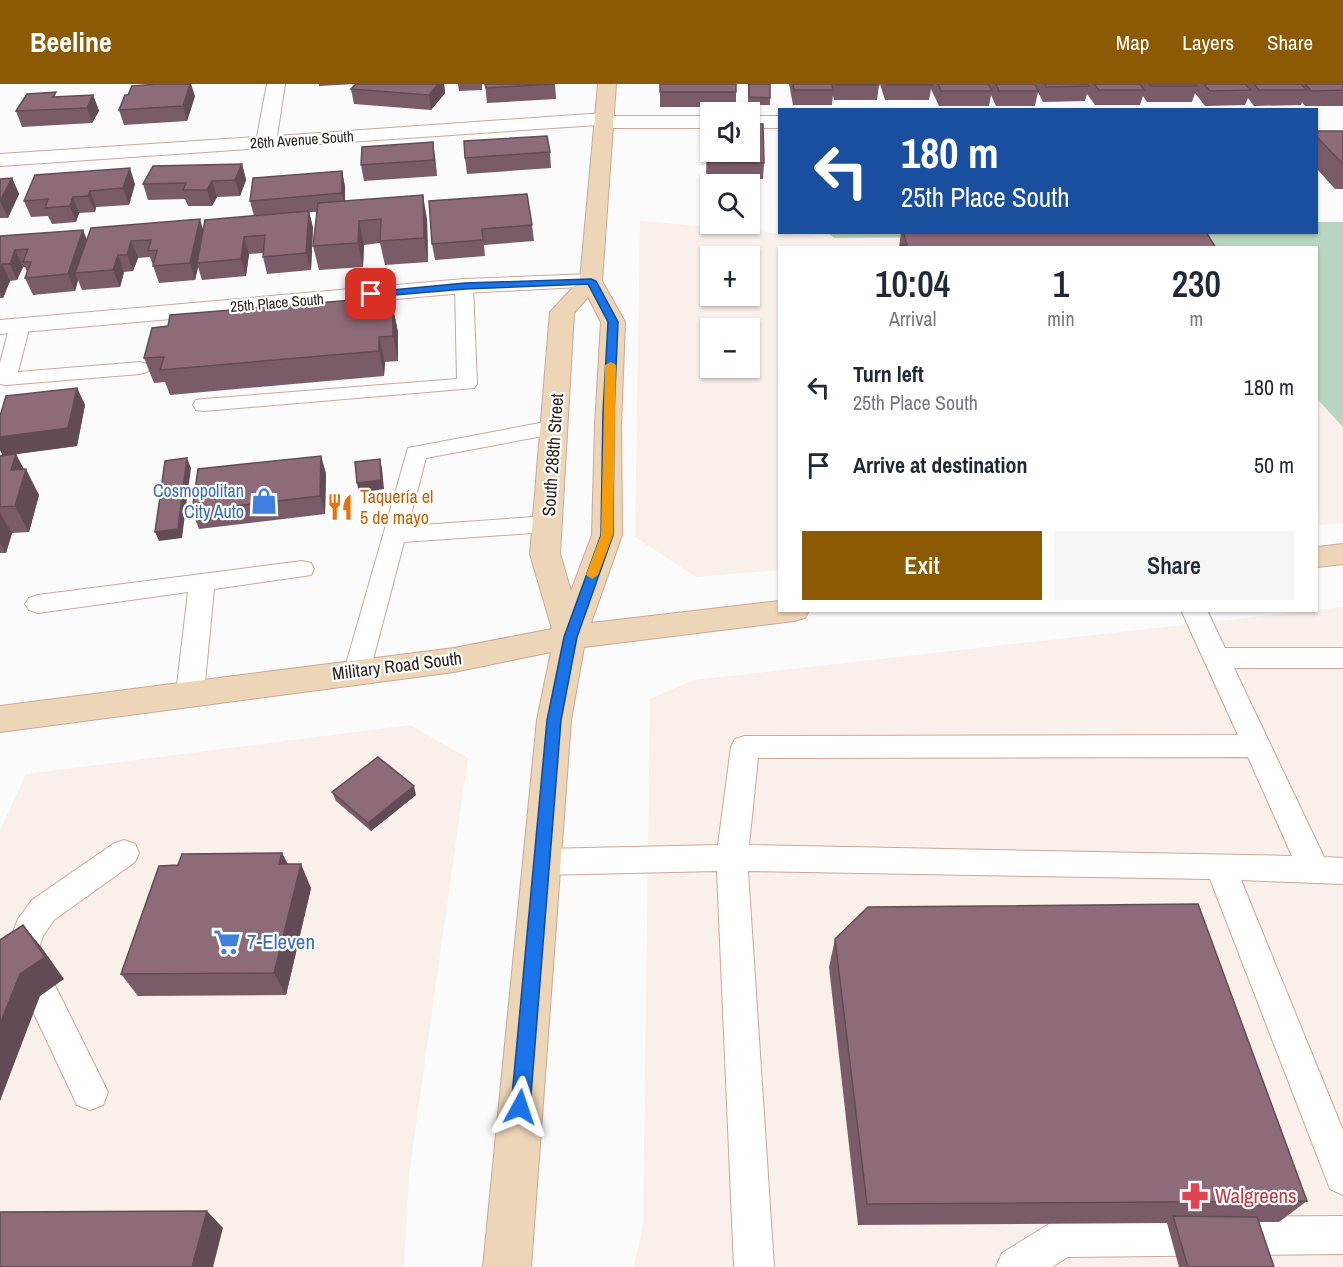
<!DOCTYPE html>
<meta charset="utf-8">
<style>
:root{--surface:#fff;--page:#f6f6f7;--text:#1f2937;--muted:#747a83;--accent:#8c5a04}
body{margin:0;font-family:"Archivo Narrow",sans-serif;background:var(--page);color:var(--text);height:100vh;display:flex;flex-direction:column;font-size:22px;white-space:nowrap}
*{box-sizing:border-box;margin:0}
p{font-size:20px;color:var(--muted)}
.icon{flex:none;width:33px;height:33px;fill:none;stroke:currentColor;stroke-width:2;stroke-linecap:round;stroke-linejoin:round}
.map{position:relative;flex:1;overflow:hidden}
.details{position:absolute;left:778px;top:162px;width:540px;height:366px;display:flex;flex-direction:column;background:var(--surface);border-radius:0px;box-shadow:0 2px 4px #0004}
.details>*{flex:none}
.top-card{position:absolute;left:778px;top:24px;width:540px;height:126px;border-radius:0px;box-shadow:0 2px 4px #0004;background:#1a4fa0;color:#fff;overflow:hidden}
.fabs{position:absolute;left:700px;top:18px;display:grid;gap:12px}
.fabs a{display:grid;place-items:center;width:60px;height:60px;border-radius:0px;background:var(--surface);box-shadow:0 2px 4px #0004;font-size:30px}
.pin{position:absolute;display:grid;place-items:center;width:51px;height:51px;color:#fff;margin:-26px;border-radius:12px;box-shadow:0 3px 9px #0006}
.me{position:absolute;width:66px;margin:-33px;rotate:5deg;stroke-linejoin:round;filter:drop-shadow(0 0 4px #0008)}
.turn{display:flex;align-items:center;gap:21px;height:126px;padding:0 24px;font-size:27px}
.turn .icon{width:78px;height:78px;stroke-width:2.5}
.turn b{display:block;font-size:42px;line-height:51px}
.eta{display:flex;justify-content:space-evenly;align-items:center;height:102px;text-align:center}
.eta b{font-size:36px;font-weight:600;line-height:42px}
.action{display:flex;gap:12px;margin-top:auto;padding:12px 24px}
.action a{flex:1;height:69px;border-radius:0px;background:var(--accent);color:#fff;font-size:24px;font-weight:600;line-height:69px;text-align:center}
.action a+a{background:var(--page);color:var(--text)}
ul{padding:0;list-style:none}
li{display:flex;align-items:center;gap:18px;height:78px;padding:0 24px}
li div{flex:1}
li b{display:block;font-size:22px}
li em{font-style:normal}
header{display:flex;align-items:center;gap:36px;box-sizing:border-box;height:84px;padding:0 30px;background:var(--accent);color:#fff}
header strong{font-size:28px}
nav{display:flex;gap:33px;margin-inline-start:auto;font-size:21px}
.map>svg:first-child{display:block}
.built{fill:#f9efeb;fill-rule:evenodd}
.green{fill:#b8d5c0}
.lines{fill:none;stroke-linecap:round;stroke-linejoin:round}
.lane-casing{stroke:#cda798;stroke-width:2}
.street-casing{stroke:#cda798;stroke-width:2}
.secondary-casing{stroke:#cda798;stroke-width:2}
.lane{fill:#fff;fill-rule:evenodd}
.street{fill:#fff;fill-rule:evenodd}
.secondary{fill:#edd5b8;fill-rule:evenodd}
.wall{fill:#7a5c68}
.shaded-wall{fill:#634b55}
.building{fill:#8e6b79;stroke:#634b55;stroke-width:1.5}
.route{fill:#1a73e8;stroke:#114b97;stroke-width:1.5}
.slow{fill:#f59e0b}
.labels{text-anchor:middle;stroke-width:4.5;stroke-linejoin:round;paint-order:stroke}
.far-street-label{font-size:15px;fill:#2a1c16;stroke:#fff}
.street-label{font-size:18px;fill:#2a1c16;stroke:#fff}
.shop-label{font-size:18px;fill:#366cbe;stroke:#fff;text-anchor:end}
.food-label{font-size:18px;fill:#c56008;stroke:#fff;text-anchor:start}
.near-shop-label{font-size:21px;fill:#366cbe;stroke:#fff;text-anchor:start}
.near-health-label{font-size:21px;fill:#be3a42;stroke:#fff;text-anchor:start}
</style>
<header>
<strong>Beeline</strong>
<nav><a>Map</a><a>Layers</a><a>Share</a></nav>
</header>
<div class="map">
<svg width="1343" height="1183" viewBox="0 0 1343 1183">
<rect width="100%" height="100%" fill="#fbfbfb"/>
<!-- built -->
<path class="built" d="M640 137 834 154 1205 163 780 164V486L696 493 635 453ZM711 172H750V212H711ZM711 244H750V284H711Z
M1317 315 1343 343V439L1317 441Z
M1343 523V1183H634L643 1141 650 615 694 596Z
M410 641 468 674 409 1090 404 1183H0V746L26 690Z"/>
<!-- green -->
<path class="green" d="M1317 138H1343V343L1317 315V164L1205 163 1198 152 834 154 828 149 1317 148Z"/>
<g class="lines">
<defs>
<path id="lane" d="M464 196 471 198 473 202 477 300 474 304 204 327 196 326 193 321 196 316 204 315 457 295 455 202 457 198Z
M20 235 27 237 30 241 18 288 140 278 147 280 150 284 147 288 140 290 6 301 0 300V279L10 241 13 237Z
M556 336 564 338 567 343 564 348 426 374 408 442 547 432 555 435 559 440 555 445 547 448 404 458 370 587 367 594 357 597 347 594 344 587 408 364Z
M302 477 311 479 314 485 311 491 214 505 204 609 200 616 190 619 180 616 176 609 188 508 38 529 29 526 25 520 29 514 38 511Z
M1181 526H1207L1225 564H1343V584H1234L1324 773 1343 774V800L1241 796 1343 1046V1111L1330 1105 1210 795 748 787 774 1183H734L717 787 542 791 531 787 527 778 531 769 542 765 718 761 731 663 735 655 745 652 1238 651ZM1248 673 1292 772 749 761 758 674Z
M124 756 135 760 139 769 135 778 54 836 43 852 38 867 108 1008 103 1021 90 1026 77 1021 5 868 18 835 32 816 113 760Z
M1343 1132V1170L1068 1173 1052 1183H996L1002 1169 1049 1140 1063 1134Z"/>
<path id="street" d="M267 0H285L277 52 604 29 611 32H711V44H604L597 41 0 82V70L257 53Z
M750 32H780V44H750Z
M591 190 599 192 602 197 599 202 464 209 0 250V236L464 195Z"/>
<path id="secondary" d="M598 0H616L602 197 625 238 621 341 622 451 591 539 780 517V526H809L805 534 794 537 584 563 571 636 531 1183H483L537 636 551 568 454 588 0 648V622L454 564 552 545 530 470 550 228 580 196ZM588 213 601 238 595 341 592 451 571 507 560 470 574 229Z
M1343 460V480L1317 483V463Z"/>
</defs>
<!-- lane casing -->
<use href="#lane" class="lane-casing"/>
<!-- street casing -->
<use href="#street" class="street-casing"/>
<!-- secondary casing -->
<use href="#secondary" class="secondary-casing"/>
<!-- lane -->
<use href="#lane" class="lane"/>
<!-- street -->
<use href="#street" class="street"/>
<!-- secondary -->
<use href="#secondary" class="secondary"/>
</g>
<!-- wall -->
<path class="wall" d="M319 0H444L445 9 431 26 354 20 351 5 355 0 319 2Z
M458 0H482V6L459 7Z
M485 0H555L556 15 487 19Z
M660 0 736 8V23H660Z
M748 0H770V21H748Z
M789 0H879V1L877 16H834L833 11 832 21H793Z
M880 0H1343V22H1305L1302 18 1301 21 1254 22 1248 14 1245 21 1205 22 1195 9 1192 18H1147L1143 12 1140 21H1095L1087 10 1085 17 1043 18 1038 8 1035 22H996L991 11 989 22H939L931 5 929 16H885Z
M93 11 99 27 92 39 22 43 16 27 57 13Z
M195 12 187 37 124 41 119 26Z
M1317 47H1343V105H1335L1317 85Z
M707 58 711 68 764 79 763 95 706 94Z
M550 68 551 84 467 90 465 74Z
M435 73 437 92 364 97 361 81Z
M242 80 246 96 240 112 217 113 212 122H188L185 115 148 116 143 100Z
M342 87 345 103V117L427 135 428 178 385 181 380 159 364 161 363 183 319 186 313 162 317 128H309L313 144 311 186 267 190 263 173V169L249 170 246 192 202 196 198 183 195 196 159 199 150 173 138 174 133 187 124 188 120 203 82 206 78 196 75 207 33 211 25 194 27 188 25 183H23L17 196 10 197 3 214H0V152L83 146 87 156 203 146 254 132 250 117Z
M12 94 19 110 8 134H0V95Z
M135 100 129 121 96 123 95 128 79 129 76 138 52 140 48 132 31 133 24 117Z
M429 117 532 141 534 157 484 161 485 172 435 176 432 160Z
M901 148H1206L1216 164H899Z
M393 224 398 248V277L385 278 384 292 170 311 165 298 154 299 144 274 379 225Z
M77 304 85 321 77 362 14 370 39 411 29 448 12 449 6 469H0V372L3 371 0 366V332Z
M321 372 326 390 325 430 199 445 192 427Z
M332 708 416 711 371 747 336 717Z
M282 769 288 780 311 804 286 911 138 912 121 890 178 781Z
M835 855 1307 1117 1279 1138H1259L1274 1183H1179L1167 1139 858 1141 829 883Z"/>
<!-- shaded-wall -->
<path class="shaded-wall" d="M190 0H191L195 12 187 37 183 22Z
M438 0H444L445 9 431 26 429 11Z
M93 11 99 27 92 39 87 24Z
M433 58 435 73 437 92 434 76Z
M242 80 246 96 240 112 235 96Z
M130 84 135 100 129 121 123 104Z
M342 87 345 103V126L342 109Z
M12 94 19 110 8 134 0 117Z
M212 97 217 113 212 122 207 106Z
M90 107 96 123 95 128 88 112Z
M423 111 427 135 428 178 424 154Z
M73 113 79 129 76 138 70 122Z
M309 127 313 144 311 186 306 169Z
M200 135 205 152 197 179 198 183 195 196 190 179Z
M359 137 364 161 363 183 358 159Z
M83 146 89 162 75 189 78 196 75 207 68 190Z
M244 153 249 170 246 192 241 175Z
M131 157 138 174 133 187 127 171Z
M15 166 23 183 17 196 10 180Z
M118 171 124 188 120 203 113 186Z
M2 180 10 197 3 214 0 208V184Z
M393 224 398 248V277L393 252Z
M379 253 385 278 384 292 379 267Z
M77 304 85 321 77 362 3 372 0 366V353Z
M16 370 25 387 26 385 39 411 29 448 15 422 11 386Z
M321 372 326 390 325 430 320 412Z
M187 374 191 384 182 454 159 457 155 448Z
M380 375 382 384 384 405 359 409 357 399Z
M0 429 12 449 6 469 0 459Z
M414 702 416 711 371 747 368 739Z
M282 769 293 793 279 780Z
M301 780 311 804 286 911 274 889Z
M23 841 42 864 64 895 40 912 0 1017V940Z
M207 1127 223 1144 213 1183H192Z"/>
<!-- building -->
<path class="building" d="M157 0H190L183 22 119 26 125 11H128L132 2Z
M356 0H438L429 11 351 5Z
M485 0H554L486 4Z
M660 0H736V8H660Z
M749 0H770V14L749 13Z
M793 0H832L833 6H794Z
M835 0H879V1H836Z
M887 0H931L932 1H887Z
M938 0H988L992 7H941Z
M996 0H1035L1038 7H999Z
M1045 0H1088L1089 2 1046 3Z
M1094 0H1140L1144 6H1099Z
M1149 0H1195L1197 2H1151Z
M1204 0H1245L1251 6 1210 7Z
M1254 0H1301L1307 6H1259Z
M1305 0H1343V6L1311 7Z
M56 8 53 13 93 11 87 24 16 27 27 10Z
M750 40H763L764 79 707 78V58H711V68H750Z
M1317 47H1343V80L1317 53Z
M547 52 550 68 465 74 464 57Z
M433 58 434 76 361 81 362 63Z
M242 80 235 96 212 97 207 106H183L186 99 143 100 153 82Z
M130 84 123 104 90 107 88 112 73 113 70 122 45 124 48 115 24 117 35 91Z
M342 87V109L250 117 253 94Z
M12 94 0 117V95Z
M527 110 532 141 482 145 483 156 432 160 429 117Z
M423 111 424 154 380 157 381 135 359 137 358 159 313 162 318 119Z
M309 127 306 169 263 173 265 151 244 153 241 175 197 179 205 136Z
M200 135 190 179 153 182 157 166 148 167 151 156 131 157 127 171H118L113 186 75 189 91 144Z
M83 146 68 190 25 194 31 178H23L28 165 15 166 10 180H2L0 184V152Z
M903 148H1206L1216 164H901V161H907Z
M377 214V225L393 224V252L379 253V267L160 286 164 273 144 274 152 244 168 242 170 231Z
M77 304 68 344 0 353V332L6 312Z
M16 370 11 386 26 385 15 422 0 423V372Z
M321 372 320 412 192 427 198 385Z
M187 374 178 445 155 448 165 377Z
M380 375 381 396 357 399 355 378Z
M378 673 414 702 368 739 332 708Z
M282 769 279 780H301L274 889 121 890 159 782 178 781 182 770Z
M1198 820 1307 1117 867 1120 835 855 868 823Z
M23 841 45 873 20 890 0 940V856Z
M207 1127 192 1183H0V1128Z
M1173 1132 1257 1133 1274 1183H1188Z"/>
<!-- route -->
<path class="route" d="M591 195 596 197 618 238 614 328 613 451 577 553 561 636 530 1023 527 1030 520 1033 514 1030 511 1023 547 636 564 553 601 451 603 328 608 238 588 200 465 205 371 213 366 210 371 208 465 199Z"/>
<!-- slow -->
<path class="slow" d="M611 278 616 281 613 451 598 491 592 495 586 491 601 451 605 281Z"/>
<!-- icons -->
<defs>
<symbol id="shop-bare" viewBox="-9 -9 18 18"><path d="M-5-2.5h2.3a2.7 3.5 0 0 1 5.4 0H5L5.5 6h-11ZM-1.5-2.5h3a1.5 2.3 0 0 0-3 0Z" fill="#3f7fe0" stroke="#fff" stroke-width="2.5" paint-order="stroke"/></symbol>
<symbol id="restaurant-bare" viewBox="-9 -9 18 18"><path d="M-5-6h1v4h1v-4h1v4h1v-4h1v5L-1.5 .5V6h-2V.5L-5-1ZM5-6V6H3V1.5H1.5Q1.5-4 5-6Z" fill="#e8710a" stroke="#fff" stroke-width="2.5" paint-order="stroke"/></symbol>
<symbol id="supermarket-bare" viewBox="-9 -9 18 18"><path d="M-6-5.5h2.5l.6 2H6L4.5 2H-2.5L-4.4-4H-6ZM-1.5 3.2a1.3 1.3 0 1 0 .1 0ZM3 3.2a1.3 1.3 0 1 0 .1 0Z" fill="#3f7fe0" stroke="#fff" stroke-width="2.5" paint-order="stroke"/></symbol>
<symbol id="pharmacy-bare" viewBox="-9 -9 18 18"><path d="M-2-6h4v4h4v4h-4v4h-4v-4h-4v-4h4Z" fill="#e0444e" stroke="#fff" stroke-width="2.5" paint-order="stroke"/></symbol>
</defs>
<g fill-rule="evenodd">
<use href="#shop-bare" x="245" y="398" width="38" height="38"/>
<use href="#restaurant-bare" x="321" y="404" width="38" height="38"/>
<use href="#supermarket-bare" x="208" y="839" width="38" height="38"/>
<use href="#pharmacy-bare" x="1176" y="1093" width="38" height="38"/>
</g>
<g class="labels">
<!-- far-street labels -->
<g class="far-street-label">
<text transform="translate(302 56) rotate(-4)" y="5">26th Avenue South</text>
<text transform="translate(277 219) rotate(-5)" y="5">25th Place South</text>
</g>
<!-- street labels -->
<g class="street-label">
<text transform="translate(553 371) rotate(-86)" y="6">South 288th Street</text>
<text transform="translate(397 582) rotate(-7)" y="6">Military Road South</text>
</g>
<!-- shop labels -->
<g class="shop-label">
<text x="244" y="413">Cosmopolitan<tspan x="244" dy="21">City Auto</tspan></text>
</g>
<!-- food labels -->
<g class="food-label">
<text x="360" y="419">Taquería el<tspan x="360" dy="21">5 de mayo</tspan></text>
</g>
<!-- near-shop labels -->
<g class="near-shop-label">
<text x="247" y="865">7-Eleven</text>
</g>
<!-- near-health labels -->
<g class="near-health-label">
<text x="1215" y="1119">Walgreens</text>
</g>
</g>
</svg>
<div class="fabs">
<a><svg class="icon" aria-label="sound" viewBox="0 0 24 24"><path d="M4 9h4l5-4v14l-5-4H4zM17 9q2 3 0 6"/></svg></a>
<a><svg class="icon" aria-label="search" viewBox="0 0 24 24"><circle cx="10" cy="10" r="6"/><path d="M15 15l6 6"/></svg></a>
<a>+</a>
<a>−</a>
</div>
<div class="pin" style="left:371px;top:210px;background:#d93025"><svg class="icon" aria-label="arrive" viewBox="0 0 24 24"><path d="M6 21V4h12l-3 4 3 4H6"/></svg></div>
<svg class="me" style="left:520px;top:1023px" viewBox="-20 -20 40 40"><path d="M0-17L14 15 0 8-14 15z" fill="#1a73e8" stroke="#fff" stroke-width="4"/></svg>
<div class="top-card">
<div class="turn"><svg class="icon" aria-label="left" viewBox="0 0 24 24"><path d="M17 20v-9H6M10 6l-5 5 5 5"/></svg><div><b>180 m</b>25th Place South</div></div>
</div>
<section class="details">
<div class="eta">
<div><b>10:04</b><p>Arrival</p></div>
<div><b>1</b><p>min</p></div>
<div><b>230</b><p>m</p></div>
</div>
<ul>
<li><svg class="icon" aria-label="left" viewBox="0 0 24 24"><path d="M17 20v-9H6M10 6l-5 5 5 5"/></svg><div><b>Turn left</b><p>25th Place South</p></div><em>180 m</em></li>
<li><svg class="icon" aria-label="arrive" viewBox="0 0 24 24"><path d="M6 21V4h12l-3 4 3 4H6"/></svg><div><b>Arrive at destination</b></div><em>50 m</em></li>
</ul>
<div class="action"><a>Exit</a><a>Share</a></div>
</section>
</div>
